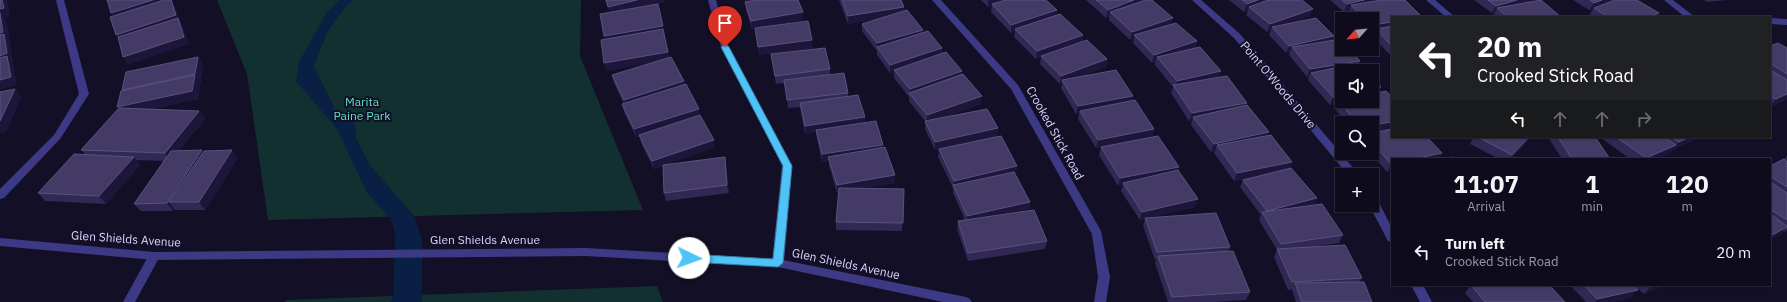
<!DOCTYPE html>
<style>
:root{--surface:#0e0b1c;--page:#171425;--text:#f1f3f6;--muted:#9b9ba3;--line:#2e2b3b}
body{margin:0;font-family:"IBM Plex Sans",sans-serif;background:var(--page);color:var(--text);height:100vh;display:flex;flex-direction:column;font-size:15px;white-space:nowrap}
*{box-sizing:border-box;margin:0}
p{font-size:13px;color:var(--muted)}
.icon{flex:none;width:22px;height:22px;fill:none;stroke:currentColor;stroke-width:2;stroke-linecap:round;stroke-linejoin:round}
.map{position:relative;flex:1;overflow:hidden}
.side{position:absolute;left:1391px;top:158px;width:380px;height:128px;display:flex;flex-direction:column;background:var(--surface);border-radius:0px;box-shadow:0 1px 3px #0004,0 0 0 1px var(--line)}
.side>*{flex:none}
.hud{position:absolute;left:1391px;top:16px;width:380px;height:122px;border-radius:0px;box-shadow:0 1px 3px #0004,0 0 0 1px var(--line);background:#202124;color:#fff;overflow:hidden}
.needle{width:26px;rotate:243deg}
.fabs{position:absolute;left:1335px;top:12px;display:grid;gap:8px}
.fabs a{display:grid;place-items:center;width:44px;height:44px;border-radius:0px;background:var(--surface);box-shadow:0 1px 3px #0004,0 0 0 1px var(--line);font-size:20px}
.pin{position:absolute;display:grid;place-items:center;width:34px;height:34px;color:#fff;margin:-41px -17px;border-radius:50% 50% 50% 0;rotate:-45deg;box-shadow:0 0 4px #0007}
.pin .icon{rotate:45deg}
.me{position:absolute;width:44px;margin:-22px;rotate:93deg;stroke-linejoin:round;filter:drop-shadow(0 0 3px #0008)}
.turn{display:flex;align-items:center;gap:14px;height:84px;padding:0 20px;font-size:18px}
.turn .icon{width:52px;height:52px;stroke-width:2.5}
.turn b{display:block;font-size:28px;line-height:34px}
.lanes{display:flex;align-items:center;height:38px;padding:0 20px;background:#0003;justify-content:center;gap:20px;direction:ltr}
.lanes .off{opacity:.35}
.eta{display:flex;justify-content:space-evenly;align-items:center;height:68px;text-align:center}
.eta b{font-size:24px;font-weight:700;line-height:28px}
ul{padding:0;list-style:none}
li{display:flex;align-items:center;gap:12px;height:52px;padding:0 20px}
li div{flex:1}
li b{display:block;font-size:15px}
li em{font-style:normal}
.map>svg:first-child{display:block}
.green{fill:#12302f}
.water{fill:#0a1f44}
.lines{fill:none;stroke-linecap:round;stroke-linejoin:round}
.stream{stroke:#0a1f44;stroke-width:7}
.minor{fill:#3d3a85;fill-rule:evenodd}
.tertiary{fill:#3d3a85;fill-rule:evenodd}
.wall{fill:#312854}
.shaded-wall{fill:#1d163a}
.building{fill:#433a66;stroke:#5a527e}
.route{fill:#4fc3f7;stroke:#337fa1}
.labels{text-anchor:middle;stroke-width:4;stroke-linejoin:round;paint-order:stroke}
.street-label{font-size:12px;fill:#d9d4ff;stroke:#130f26}
.park-label{font-size:12px;fill:#5fe0c0;stroke:#130f26}
</style>
<div class="map">
<svg width="1787" height="302" viewBox="0 0 1787 302">
<rect width="100%" height="100%" fill="#130f26"/>
<!-- green -->
<path class="green" d="M217 0H581L580 56 643 210 268 220 247 74Z
M657 286 663 302H285L286 300Z"/>
<!-- water -->
<path class="water" d="M340 0H353L329 23 315 50 316 57 311 70 316 88 333 109 355 124 356 138 369 164 415 217 422 240V302H390L393 296 395 234 391 219 367 193 337 129 296 81 299 62 327 12Z"/>
<g class="lines">
<!-- stream -->
<path class="stream" d="M330 106 310 67 324 31 346 0"/>
<!-- minor -->
<path class="minor" d="M56 0H64L89 94 60 139 4 198 0 199V189L54 135 79 94Z
M708 0H716L729 47 792 165 784 263 782 266 778 267 774 266 772 263 782 165 721 47Z
M932 0H941L1018 85 1101 231 1110 277 1106 302H1094L1098 277 1092 234 1011 89Z
M1192 0H1201L1240 34 1359 175H1348L1234 38Z
M1426 0H1435L1455 17H1446Z
M1664 0H1673L1695 17H1685Z
M1770 18 1787 19V25L1770 24Z
M1372 196 1376 197 1392 228V242L1388 241 1369 205H1372Z
M154 252 158 253 160 256 135 302H123L150 253Z
M1411 285H1423L1432 302H1420Z"/>
<!-- tertiary -->
<path class="tertiary" d="M0 238 154 252 586 248 778 259 966 297 970 299 972 302H943L778 267 586 256 154 260 0 246Z"/>
</g>
<!-- wall -->
<path class="wall" d="M605 0H664L665 2 647 6 665 34H664L669 58 684 81 685 85 715 147 665 165 725 157 729 193 666 201 664 193 663 166 654 169 641 143 640 136 636 137 624 112 622 104H624L614 83 612 75 653 62 606 71 605 39 604 36 610 12Z
M745 0H798L803 12V20L763 27 813 48 759 55 755 28 752 29 746 10Z
M839 0H901L904 7V11L923 30V33L942 48V54L962 71V75L981 104 942 118 998 128 997 136 1016 174V175L1030 202 1029 210 1023 211 1047 241 1045 249 968 261 957 229 958 221 965 220 953 193V188L938 157 939 149 977 141 935 150 925 129V121L909 101V97L894 78V72L890 73 877 55V51L862 31V24L878 19 848 24Z
M981 0H1046L1057 10 1056 15 1083 35 1082 42 1107 59 1106 67 1082 76 1133 96 1132 101 1154 129 1152 137 1179 167 1178 171 1198 199 1195 207 1146 218 1230 247 1228 252 1250 292 1246 300 1214 302H1168L1155 263 1157 259 1155 260 1143 226 1145 219 1140 220 1121 191 1123 185 1118 186 1099 155 1101 147 1096 148 1078 119 1079 113 1076 114 1061 88 1062 83 1060 84 1040 64 1041 57 1036 59 1014 37 1015 31 1011 33 991 12 992 6 988 7Z
M1086 0H1145L1172 24 1197 41 1195 48 1221 71 1219 77 1247 103 1246 105 1269 132 1267 136 1290 168 1317 198 1314 205 1343 235 1339 243 1312 247 1362 278 1359 282 1372 302H1296L1292 290V289L1288 290 1274 257 1277 250 1259 220 1261 215 1240 187 1243 180 1245 179 1234 181 1214 153 1215 151 1211 152 1191 125 1192 120 1189 121 1171 93 1173 87 1155 65V62L1152 63 1133 43 1134 39 1130 40 1109 20V16L1106 18Z
M1229 0H1302L1310 16 1292 23 1334 36 1333 41 1360 61 1359 64 1378 93 1372 123H1347L1334 108 1336 104 1330 105 1308 80 1309 77H1307L1289 55 1290 53H1286L1269 35 1271 30 1267 32 1246 15 1248 11 1244 12Z
M1330 0H1405L1392 17V57L1373 37 1375 32 1372 19H1354L1348 13 1349 11 1344 12Z
M1474 0H1533L1531 2 1561 17H1494L1493 16 1495 12 1492 13Z
M1573 0H1637L1656 17H1591L1589 16 1593 9 1589 10Z
M1704 0H1727L1707 2Z
M1770 46 1787 48V99L1770 107Z
M771 54 830 69V74L848 93V96L865 123 883 148 895 183 865 188 904 189 902 231 836 230V222L839 193H837L829 165V161L822 162 817 138 816 132 805 134 800 107 788 108 785 83 776 84Z
M198 57 203 65 198 99 152 109 199 111 205 119 179 151 203 152 238 158 205 210H175L174 209 173 211H141L134 204 164 161 136 160 140 165 106 204 45 201 38 193 85 154 81 150 118 109 123 91 122 90Z
M1372 133 1442 153 1439 159H1392V171L1387 172 1371 153H1372Z
M1474 137H1531L1511 159H1499L1470 144Z
M1548 137H1595L1610 159H1562Z
M1600 137H1700L1672 150 1669 153 1656 159H1630Z
M1787 156V230L1784 232 1783 231 1780 234 1770 239V166L1783 160Z
M1467 285H1549L1565 302H1473L1465 293 1470 286H1468Z
M1570 285H1633L1631 298 1612 302H1586Z
M1633 285H1665L1644 294Z"/>
<!-- shaded-wall -->
<path class="shaded-wall" d="M2 0H7L10 16 4 18 7 20 10 40H9L10 42 13 61 12 62 13 64 17 85 0 90V9Z
M153 0H173V3L175 6 181 23 183 26 189 44 128 65 123 57 121 43 116 35V21L111 13Z
M637 0H664L665 2 610 14 608 7Z
M746 0H771L747 4Z
M988 0H1016L992 4V6L988 7Z
M1134 0H1145L1110 12 1109 16 1106 18 1108 10Z
M1258 0H1276L1249 7 1248 10 1244 12 1247 4Z
M1364 0H1390L1351 5 1349 11 1344 12 1347 4Z
M1517 0H1533L1531 3 1497 8 1495 12 1492 13 1496 6Z
M1602 0H1619L1594 8 1593 9 1589 10 1594 3Z
M904 7V14L848 24V16Z
M1313 9 1310 16 1274 29 1272 27 1271 30 1267 32 1270 24Z
M1057 10 1056 18 1015 29V31L1011 33V25Z
M803 12V20L752 29 751 21Z
M1659 13 1656 17H1649Z
M1173 18 1171 26 1134 35V39L1130 40 1132 32Z
M1392 22V29H1376L1375 32H1372V25Z
M663 26 665 34 606 44 604 36Z
M923 30V37L877 48V43Z
M1083 35 1081 43 1036 59 1037 51Z
M1334 36 1331 44 1292 47 1290 53H1286L1289 46Z
M812 40 813 48 759 55 758 47Z
M1197 41 1194 49 1157 57 1155 62 1152 63 1154 55Z
M942 48 941 56 894 70V72L890 73V65Z
M668 52 669 60 606 71 604 63Z
M198 57 203 65 198 99 123 115 117 107 128 98 122 90Z
M1107 59 1106 67 1064 83 1062 80V83L1060 84 1061 76Z
M1360 61 1357 69 1311 73 1309 77H1307L1310 69Z
M962 71V79L910 94V89Z
M1221 71 1218 79 1175 88 1177 81Z
M684 81 686 89 627 108 624 100Z
M1381 87 1377 95 1372 96V89Z
M15 89 22 97 6 132 0 133V121Z
M1787 94V99L1770 107 1776 99Z
M1342 95V101L1338 100 1336 104 1330 105 1333 97Z
M982 96 981 104 927 123V115Z
M1133 96 1131 104 1080 111 1079 113 1076 114 1078 106Z
M1247 103 1244 111 1193 117 1192 120 1189 121 1192 113Z
M699 109 700 116 636 137 634 129Z
M199 111 205 119 171 161 165 153Z
M865 117V125L816 130V132L805 134V126Z
M1392 122V129L1372 132V125Z
M998 128 997 136 935 150V142Z
M1154 129 1152 137 1096 148 1098 140Z
M1269 132 1266 140 1217 145 1215 151 1211 152 1214 144Z
M1529 137H1531L1511 159H1509L1512 155Z
M1689 137H1700L1672 150 1679 142Z
M714 140 715 147 654 169 652 161Z
M883 145V153L828 157 829 161 822 162V154Z
M1676 145 1669 153 1656 159H1645L1646 158Z
M202 150 208 158 169 202 174 209 173 211 167 203Z
M232 150 238 158 205 210 199 202Z
M1442 153 1439 159H1414Z
M134 157 140 165 106 204 99 196Z
M725 157 726 165 729 193 727 185Z
M1292 162 1289 170 1234 181 1237 173Z
M1392 163V171L1387 172 1391 164Z
M1017 166 1016 174 954 188V181Z
M1179 167 1176 175 1123 183V185L1118 186 1120 178Z
M895 175V183L837 193V185Z
M1317 198 1314 206 1266 219 1267 211Z
M1198 199 1195 207 1140 220 1142 212Z
M1030 202 1029 210 966 224 967 216Z
M1787 227 1780 234 1770 239V236Z
M1654 285H1665L1644 294 1651 286Z
M1638 290 1631 298 1612 302H1595L1597 299Z"/>
<!-- building -->
<path class="building" d="M0 0H2L4 8 0 9Z
M107 0H153L111 13Z
M164 0H171L176 15 116 35 110 17Z
M606 0H637L608 7Z
M756 0H798L803 12 751 21 745 2Z
M842 0H901L904 7 848 16Z
M1006 0H1046L1057 10 1011 25 992 4Z
M1096 0H1134L1108 10Z
M1146 0H1152L1173 18 1132 32 1110 12Z
M1242 0H1258L1247 4Z
M1268 0H1302L1313 9 1270 24 1249 7Z
M1342 0H1364L1347 4Z
M1382 0H1405L1422 17H1392V22L1372 25V19H1364L1351 5Z
M1488 0H1517L1496 6Z
M1541 0 1561 17H1507L1497 8Z
M1590 0H1602L1594 3Z
M1615 0H1637L1659 13 1649 17H1608L1594 8Z
M658 4 663 26 604 36 600 14Z
M907 10 923 30 877 43 862 24Z
M0 13 3 32 0 33Z
M1060 14 1083 35 1037 51 1015 29Z
M178 18 184 37 123 57 118 37Z
M1316 18 1334 36 1289 46 1272 27Z
M808 21 812 40 758 47 755 28Z
M1176 23 1197 41 1154 55 1134 35Z
M1392 26V46L1376 29Z
M663 29 668 52 604 63 601 40Z
M928 31 942 48 890 65 877 47Z
M4 34 7 53 0 56V35Z
M1341 39 1342 41V49H1349L1360 61 1310 69 1292 47Z
M1087 40 1107 59 1061 76 1041 56Z
M1778 43 1787 48V74L1770 63V46Z
M1200 47 1221 71 1177 81 1157 57Z
M825 48 830 69 775 76 771 54Z
M946 52 962 71 910 89 894 70Z
M7 56 11 77 0 80V58Z
M198 57 195 74 122 90 126 72Z
M671 57 684 81 624 100 612 75Z
M1358 63 1365 71H1342V95L1333 97 1311 73Z
M1116 70 1133 96 1078 106 1062 80Z
M1770 70 1787 80V94L1776 99 1770 96Z
M844 73 848 93 787 100 784 80Z
M963 74 982 96 927 115 909 93Z
M195 75 192 91 117 107 121 91Z
M1227 76 1247 103 1192 113 1173 85Z
M1372 78 1381 87 1372 89Z
M686 84 699 109 634 129 622 104Z
M15 89 0 121V92Z
M1386 91 1392 97V122L1372 125V123H1357L1338 100 1342 99V101H1372V94Z
M858 95 865 117 805 126 800 103Z
M1135 100 1154 129 1098 140 1080 111Z
M1247 105 1269 132 1214 144 1193 117Z
M119 108 199 111 165 153 81 150Z
M987 109 998 128 935 142 925 121Z
M700 115 714 140 652 161 639 135Z
M876 121 883 145 822 154 816 130Z
M1392 129V137H1427L1442 153 1414 159H1392V163L1391 164 1372 142V133Z
M1271 135 1292 162 1237 173 1217 145Z
M1001 136 1017 166 954 181 939 149Z
M1158 136 1179 167 1120 178 1101 147Z
M1478 137H1529L1512 155Z
M1558 137H1595L1610 159H1572Z
M1616 137H1664L1676 145 1646 158Z
M1671 137H1689L1679 142Z
M885 147 895 175 837 185 828 157Z
M202 150 167 203 134 204 171 151Z
M232 150 199 202H169L204 151Z
M74 154 134 157 99 196 38 193Z
M725 157 727 185 664 193 663 165Z
M1454 157 1456 159H1443Z
M1784 159 1787 162V187L1770 176V166Z
M1291 168 1317 198 1267 211 1243 180Z
M1178 170 1198 199 1142 212 1123 183Z
M1014 172 1030 202 967 216 953 185Z
M1770 182 1787 193V220L1770 209Z
M839 188 904 189 903 223 836 222Z
M1322 204 1343 235 1281 244 1262 212Z
M1034 210 1047 241 968 253 958 221Z
M1216 213 1230 247 1157 252 1145 218Z
M1770 214 1787 226V227L1770 236Z
M1345 245 1362 278 1292 282 1277 249Z
M1233 251 1250 292 1172 297 1158 256Z
M1364 282 1372 302H1302L1295 283Z
M1471 285H1549L1565 302H1485Z
M1584 285H1633L1638 290 1597 299Z"/>
<!-- route -->
<path class="route" d="M725 44 729 47 792 166 783 263 778 267 689 262 684 258 689 254 773 259 783 166 721 47Z"/>
<g class="labels">
<!-- street labels -->
<g class="street-label">
<text transform="translate(1278 85) rotate(50)" y="4">Point O'Woods Drive</text>
<text transform="translate(1055 133) rotate(61)" y="4">Crooked Stick Road</text>
<text transform="translate(126 239) rotate(4)" y="4">Glen Shields Avenue</text>
<text x="485" y="244">Glen Shields Avenue</text>
<text transform="translate(846 264) rotate(12)" y="4">Glen Shields Avenue</text>
</g>
<!-- park labels -->
<g class="park-label">
<text x="362" y="106">Marita<tspan x="362" dy="14">Paine Park</tspan></text>
</g>
</g>
</svg>
<div class="fabs">
<a><svg class="needle" viewBox="-14 -14 28 28"><path d="M0-13l5 13h-10z" fill="#e53935"/><path d="M0 13l5-13h-10z" fill="#9b9ba3"/></svg></a>
<a><svg class="icon" aria-label="sound" viewBox="0 0 24 24"><path d="M4 9h4l5-4v14l-5-4H4zM17 9q2 3 0 6"/></svg></a>
<a><svg class="icon" aria-label="search" viewBox="0 0 24 24"><circle cx="10" cy="10" r="6"/><path d="M15 15l6 6"/></svg></a>
<a>+</a>
</div>
<div class="pin" style="left:725px;top:47px;background:#d93025"><svg class="icon" aria-label="arrive" viewBox="0 0 24 24"><path d="M6 21V4h12l-3 4 3 4H6"/></svg></div>
<svg class="me" style="left:689px;top:258px" viewBox="-20 -20 40 40"><circle r="19" fill="#fff"/><path d="M0-13L10 11 0 6-10 11z" fill="#4fc3f7"/></svg>
<div class="hud">
<div class="turn"><svg class="icon" aria-label="left" viewBox="0 0 24 24"><path d="M17 20v-9H6M10 6l-5 5 5 5"/></svg><div><b>20 m</b>Crooked Stick Road</div></div>
<div class="lanes"><svg class="icon" aria-label="left" viewBox="0 0 24 24"><path d="M17 20v-9H6M10 6l-5 5 5 5"/></svg><svg class="icon off" aria-label="ahead" viewBox="0 0 24 24"><path d="M12 20V5M6 11l6-6 6 6"/></svg><svg class="icon off" aria-label="ahead" viewBox="0 0 24 24"><path d="M12 20V5M6 11l6-6 6 6"/></svg><svg class="icon off" aria-label="right" viewBox="0 0 24 24"><path d="M7 20v-9h11M14 6l5 5-5 5"/></svg></div>
</div>
<section class="side">
<div class="eta">
<div><b>11:07</b><p>Arrival</p></div>
<div><b>1</b><p>min</p></div>
<div><b>120</b><p>m</p></div>
</div>
<ul>
<li><svg class="icon" aria-label="left" viewBox="0 0 24 24"><path d="M17 20v-9H6M10 6l-5 5 5 5"/></svg><div><b>Turn left</b><p>Crooked Stick Road</p></div><em>20 m</em></li>
</ul>
</section>
</div>
